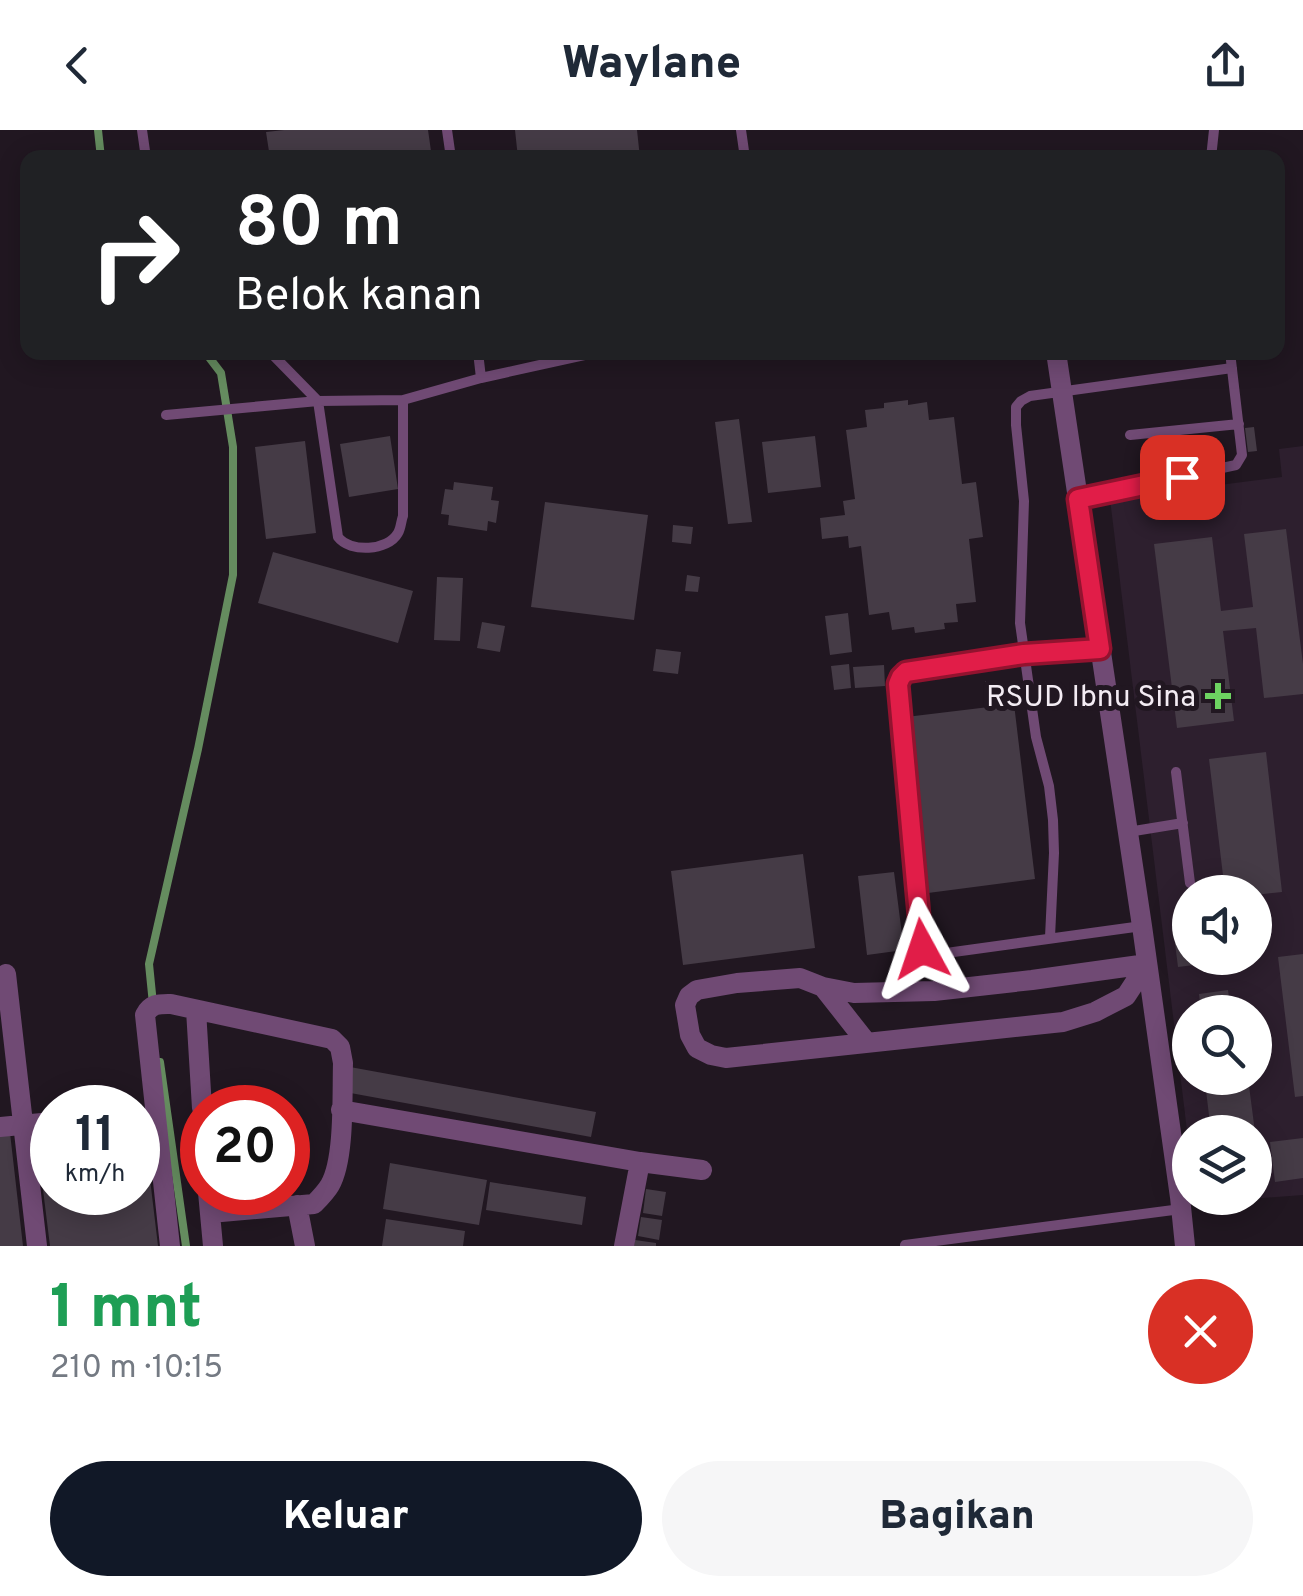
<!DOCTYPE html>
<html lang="id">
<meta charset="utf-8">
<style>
:root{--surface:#fff;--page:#f6f6f7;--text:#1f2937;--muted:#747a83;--accent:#111827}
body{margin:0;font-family:Overpass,sans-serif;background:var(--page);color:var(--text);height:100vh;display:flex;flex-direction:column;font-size:38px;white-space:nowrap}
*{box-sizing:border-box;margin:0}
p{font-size:32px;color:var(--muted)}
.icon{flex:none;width:55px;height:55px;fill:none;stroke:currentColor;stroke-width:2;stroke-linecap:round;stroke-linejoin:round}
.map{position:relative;height:1116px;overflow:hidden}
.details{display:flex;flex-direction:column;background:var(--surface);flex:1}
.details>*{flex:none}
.banner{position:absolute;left:20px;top:20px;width:1265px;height:210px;border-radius:20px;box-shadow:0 5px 25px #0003;background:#202124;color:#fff;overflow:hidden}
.fabs{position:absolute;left:1172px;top:745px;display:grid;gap:20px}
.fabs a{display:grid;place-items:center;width:100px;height:100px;border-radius:50%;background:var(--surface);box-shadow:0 5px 25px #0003;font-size:50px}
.speed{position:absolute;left:30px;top:955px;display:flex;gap:20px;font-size:50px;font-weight:700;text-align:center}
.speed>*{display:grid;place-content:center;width:130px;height:130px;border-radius:50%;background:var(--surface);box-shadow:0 5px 25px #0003;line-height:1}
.speed small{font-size:25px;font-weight:400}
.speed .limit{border:15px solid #d22;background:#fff;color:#111}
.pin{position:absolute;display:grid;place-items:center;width:85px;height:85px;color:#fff;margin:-42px;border-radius:20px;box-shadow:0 5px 15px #0006}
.me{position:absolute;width:110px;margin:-55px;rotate:355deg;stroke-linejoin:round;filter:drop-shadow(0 0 8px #0008)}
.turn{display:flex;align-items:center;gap:35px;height:210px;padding:0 50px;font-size:45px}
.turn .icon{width:130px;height:130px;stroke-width:2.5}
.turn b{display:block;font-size:70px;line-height:85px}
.round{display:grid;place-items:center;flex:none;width:105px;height:105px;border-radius:52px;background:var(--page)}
.overview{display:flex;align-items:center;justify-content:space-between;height:170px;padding:0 50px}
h1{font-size:60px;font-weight:800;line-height:75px;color:#1e9e55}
.primary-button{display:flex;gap:20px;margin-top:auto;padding:20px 50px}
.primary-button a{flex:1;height:115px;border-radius:60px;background:var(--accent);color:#fff;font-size:40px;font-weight:800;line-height:115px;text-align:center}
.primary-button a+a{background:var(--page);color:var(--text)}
header{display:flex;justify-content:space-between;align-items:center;height:130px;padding:0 50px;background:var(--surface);font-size:45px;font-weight:800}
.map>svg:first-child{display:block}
.built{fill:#2d1f2e;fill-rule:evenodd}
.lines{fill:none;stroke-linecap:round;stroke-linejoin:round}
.stream{stroke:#658c5f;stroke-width:8}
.building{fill:#453b46}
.service{stroke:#704a74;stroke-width:10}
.minor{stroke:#704a74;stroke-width:20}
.route-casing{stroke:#92132f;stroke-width:25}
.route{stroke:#e11d48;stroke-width:18}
.poi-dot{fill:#6dd361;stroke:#211721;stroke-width:4}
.labels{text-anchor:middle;stroke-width:10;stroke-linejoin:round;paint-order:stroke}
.poi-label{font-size:30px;fill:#f3ecf3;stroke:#211721;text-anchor:end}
</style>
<header><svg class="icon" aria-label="back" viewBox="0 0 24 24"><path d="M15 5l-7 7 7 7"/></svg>Waylane<svg class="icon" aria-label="share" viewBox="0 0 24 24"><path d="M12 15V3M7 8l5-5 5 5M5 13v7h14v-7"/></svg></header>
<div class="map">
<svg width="1303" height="1116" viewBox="0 0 1303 1116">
<rect width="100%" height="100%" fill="#211721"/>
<!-- built -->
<path class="built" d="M1303 316V1065L1196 1073 1195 1068H1255V1002H1190V1025L1110 369 1282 347 1279 319ZM1190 762H1255V828H1190ZM1190 882H1255V948H1190Z"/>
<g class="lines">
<!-- stream -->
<path class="stream" d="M98 0 101 28
M153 874 149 834 198 619 233 445V317L221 243 205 222
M160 932 186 1116"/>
</g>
<!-- building -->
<path class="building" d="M284 0H428L432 28H270L266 2Z
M515 0H637L640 28H518Z
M908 270V275L927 272 929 290 954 287 962 354 976 352 983 407 969 409 976 472 956 474 958 492 944 493 945 499 915 503 914 497 892 500 889 482 869 485 861 416 849 418 848 406 822 409 820 388 845 385 843 371 855 369 846 300 867 297 865 280 884 278V273Z
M739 289 752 392 728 394 715 292Z
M1254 297 1257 321 1248 322 1245 298Z
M390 306 398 359 349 367 340 314Z
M815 306 821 357 768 363 762 312Z
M305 311 316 403 266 409 255 317Z
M1214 319 1215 337 1196 339 1195 320Z
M454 352 493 357 491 370 499 371 496 393 488 391 487 401 448 395 449 385 441 384 445 359 453 360Z
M545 372 648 385 634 490 531 477Z
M673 395 693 397 691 414 672 412Z
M1286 399 1303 534V564L1264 568 1256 498 1223 501 1234 591 1177 598 1154 414 1212 407 1221 481 1253 477 1244 404Z
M273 422 413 461 398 513 258 473Z
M687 445 700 447 698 462 685 461Z
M437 447 463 448 460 511 434 510Z
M848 483 852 522 830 525 825 486Z
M482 492 505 496 500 522 477 518Z
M656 519 681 522 678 544 653 541Z
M849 534 851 558 834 560 831 536Z
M884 535 885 556 855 558 853 537Z
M985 551H1002L1001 564H985Z
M1014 574 1035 749 928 763 906 587Z
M1266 622 1282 762 1255 765V762H1225L1209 629Z
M803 724 815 818 683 835 671 741Z
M894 742 904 820 867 825 858 746Z
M1190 787V828H1234V830L1178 837 1172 789Z
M1303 824V966L1295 967 1278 827Z
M1228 860 1231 882H1201L1199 864Z
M350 937 596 982 591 1007 345 962Z
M1238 948H1248L1255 1002H1211L1205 952Z
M143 990 158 1116H50L36 1003 52 1001V1062H138V991Z
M10 1003 23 1116H0V1004Z
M1303 1008V1048L1275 1052 1270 1012Z
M288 1029H292L294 1047H288Z
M390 1033 487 1050 479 1095 383 1079Z
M1262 1037 1265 1061 1255 1062V1038Z
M490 1052 586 1067 582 1095 486 1080Z
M646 1059 666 1062 662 1086 643 1083Z
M641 1087 662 1090 659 1110 638 1106Z
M386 1089 465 1101 463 1116H382Z
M635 1110 656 1113V1116H634Z"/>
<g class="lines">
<!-- service -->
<path class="service" d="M142 0 146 28
M447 0 451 28
M741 0 745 28
M1211 28 1214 0
M270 222 318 271 403 270 481 248 598 222
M478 222 481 248
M166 285 318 271 338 407C350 423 388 421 398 403 401 398 401 391 403 386V270
M1130 305 1239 294
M1078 369 1236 335 1242 325 1230 222
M1100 519 1025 524 906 543 901 547 898 554 922 819 932 825 1142 796
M1176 642 1190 753
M1128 702 1183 693
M1050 807 1054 723 1053 690 1049 656 1036 607 1020 493 1024 371 1016 295V277L1021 271 1030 266 1232 238
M905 1115 1181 1079"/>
<!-- minor -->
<path class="minor" d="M1056 222 1142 796 1180 1067 1185 1116
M1147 834 1126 866 1095 882 1063 892 726 928 711 925 697 918 690 905 685 875 689 866 697 860 737 853 800 848 823 857 854 863 934 861 1032 850Z
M6 844 37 1116
M823 857 867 913
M196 880 202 978
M341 980 640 1032 624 1116
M0 997 52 992
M640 1032 702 1040
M208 1062 213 1116
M297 1075 305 1116
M170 1116 145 885C151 873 160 874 171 874L332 909 340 917 343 933C342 965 345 1029 330 1055 326 1062 320 1068 314 1074L210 1083"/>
</g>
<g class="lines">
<defs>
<path id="route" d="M922 819 898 554 901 547 906 542 1024 524 1100 519 1078 369 1182 347"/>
</defs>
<!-- route casing -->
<use href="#route" class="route-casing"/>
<!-- route -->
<use href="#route" class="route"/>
</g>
<!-- markers -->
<path class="poi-dot" d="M1213 551h10v10h10v10h-10v10h-10v-10h-10v-10h10z"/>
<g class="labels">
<!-- poi labels -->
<g class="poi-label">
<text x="1196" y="576">RSUD Ibnu Sina</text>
</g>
</g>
</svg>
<div class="fabs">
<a><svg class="icon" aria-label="sound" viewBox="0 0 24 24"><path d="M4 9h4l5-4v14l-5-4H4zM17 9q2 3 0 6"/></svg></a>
<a><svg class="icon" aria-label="search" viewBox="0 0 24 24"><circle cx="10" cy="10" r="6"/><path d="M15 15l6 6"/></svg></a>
<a><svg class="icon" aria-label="layers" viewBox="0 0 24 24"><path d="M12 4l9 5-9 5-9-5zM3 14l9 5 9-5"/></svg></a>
</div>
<div class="speed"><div>11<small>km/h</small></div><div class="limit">20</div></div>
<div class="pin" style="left:1182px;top:347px;background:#d93025"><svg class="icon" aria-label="arrive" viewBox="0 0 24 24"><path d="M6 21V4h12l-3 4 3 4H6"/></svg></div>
<svg class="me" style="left:922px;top:819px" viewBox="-20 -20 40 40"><path d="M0-17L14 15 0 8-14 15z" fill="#e11d48" stroke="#fff" stroke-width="4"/></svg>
<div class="banner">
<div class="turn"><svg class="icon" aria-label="right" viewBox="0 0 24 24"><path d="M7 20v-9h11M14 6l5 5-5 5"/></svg><div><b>80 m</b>Belok kanan</div></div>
</div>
</div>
<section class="details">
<div class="overview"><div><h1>1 mnt</h1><p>210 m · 10:15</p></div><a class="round" style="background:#d93025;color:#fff"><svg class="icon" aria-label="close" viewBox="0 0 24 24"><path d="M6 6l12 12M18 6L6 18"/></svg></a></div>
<div class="primary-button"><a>Keluar</a><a>Bagikan</a></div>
</section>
